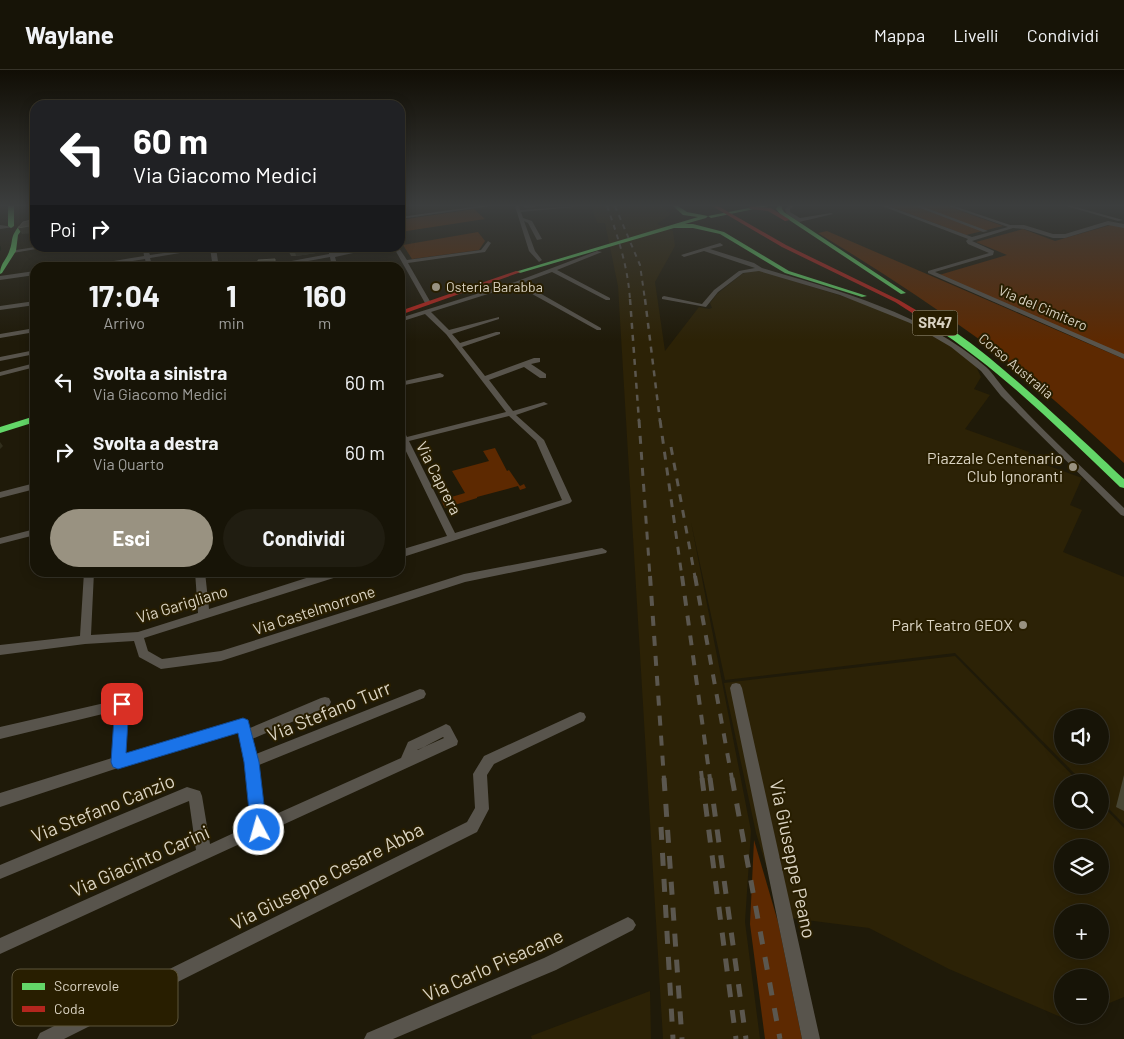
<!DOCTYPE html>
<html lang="it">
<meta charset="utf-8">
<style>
:root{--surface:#171407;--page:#201d11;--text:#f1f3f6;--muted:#9e9e9b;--line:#363328;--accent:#999281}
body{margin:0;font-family:Barlow,sans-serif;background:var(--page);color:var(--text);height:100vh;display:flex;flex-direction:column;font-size:19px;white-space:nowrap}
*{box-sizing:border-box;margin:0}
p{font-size:16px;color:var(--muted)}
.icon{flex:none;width:28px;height:28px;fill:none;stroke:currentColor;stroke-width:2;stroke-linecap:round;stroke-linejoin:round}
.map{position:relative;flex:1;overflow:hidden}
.panel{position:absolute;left:30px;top:192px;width:375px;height:315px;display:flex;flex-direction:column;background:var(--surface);border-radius:15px;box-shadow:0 2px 12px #0003,0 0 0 1px var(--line)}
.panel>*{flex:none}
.banner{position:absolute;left:30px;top:30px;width:375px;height:152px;border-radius:15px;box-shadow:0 2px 12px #0003,0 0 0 1px var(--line);background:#202124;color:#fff;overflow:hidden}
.controls{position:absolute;left:1054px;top:639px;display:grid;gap:10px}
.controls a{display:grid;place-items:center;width:55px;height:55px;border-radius:50%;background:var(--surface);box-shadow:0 2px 12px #0003,0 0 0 1px var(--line);font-size:25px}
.pin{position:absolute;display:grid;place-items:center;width:42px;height:42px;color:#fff;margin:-21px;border-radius:10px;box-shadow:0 2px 8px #0006}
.me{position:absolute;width:55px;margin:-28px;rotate:354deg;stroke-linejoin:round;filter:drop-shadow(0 0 4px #0008)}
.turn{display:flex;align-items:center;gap:18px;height:105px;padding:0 20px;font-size:22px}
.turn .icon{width:65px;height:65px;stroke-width:2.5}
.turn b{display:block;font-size:35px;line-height:42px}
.then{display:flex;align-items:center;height:48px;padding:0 20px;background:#0003;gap:10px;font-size:19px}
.eta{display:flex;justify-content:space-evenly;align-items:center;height:85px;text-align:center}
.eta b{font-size:30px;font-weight:700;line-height:35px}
.action{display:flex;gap:10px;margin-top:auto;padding:10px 20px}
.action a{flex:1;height:58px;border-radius:30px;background:var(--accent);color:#fff;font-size:20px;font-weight:700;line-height:58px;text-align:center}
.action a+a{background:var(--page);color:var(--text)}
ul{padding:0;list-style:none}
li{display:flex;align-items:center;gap:15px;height:70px;padding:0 20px}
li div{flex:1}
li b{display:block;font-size:19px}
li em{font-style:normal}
header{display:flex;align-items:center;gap:30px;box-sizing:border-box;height:70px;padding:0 25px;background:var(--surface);border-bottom:1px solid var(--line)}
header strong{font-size:24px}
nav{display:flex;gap:28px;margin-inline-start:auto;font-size:18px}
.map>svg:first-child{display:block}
.built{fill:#2c2206;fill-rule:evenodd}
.green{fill:#5d2901}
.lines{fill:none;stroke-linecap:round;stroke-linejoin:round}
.stream{stroke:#0c1501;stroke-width:2}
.street{fill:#58544c;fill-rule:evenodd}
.fast{fill:#63d668;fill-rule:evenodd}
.jam{fill:#b3261e;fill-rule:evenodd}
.rail-far4{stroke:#5b574f;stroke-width:2;stroke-dasharray:5 5;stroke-linecap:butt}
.rail-far3{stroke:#5b574f;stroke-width:2.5;stroke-dasharray:6 6;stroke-linecap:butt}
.rail-far2{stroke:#5b574f;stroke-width:3;stroke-dasharray:8 8;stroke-linecap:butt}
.rail-far1{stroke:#5b574f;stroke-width:4;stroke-dasharray:10 10;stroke-linecap:butt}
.rail{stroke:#5b574f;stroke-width:5;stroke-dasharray:13 13;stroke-linecap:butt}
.wall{fill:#484634}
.shaded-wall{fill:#312e1c}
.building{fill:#585543;stroke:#6c6957}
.route{fill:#1a73e8;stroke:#114b97}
.poi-dot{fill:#999281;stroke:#281e00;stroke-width:2}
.labels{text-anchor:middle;stroke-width:4;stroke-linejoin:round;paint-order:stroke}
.far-poi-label{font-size:14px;fill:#dad3c2;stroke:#281e00;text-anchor:start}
.far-street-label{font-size:14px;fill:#dad3c2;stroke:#281e00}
.shield{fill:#281e00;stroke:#a59d88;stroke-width:1}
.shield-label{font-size:15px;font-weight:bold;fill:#dad3c2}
.poi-label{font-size:16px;fill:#dad3c2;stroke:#281e00;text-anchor:end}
.street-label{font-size:16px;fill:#dad3c2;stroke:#281e00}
.near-street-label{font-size:19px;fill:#dad3c2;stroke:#281e00}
.key{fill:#281e00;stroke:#5d543a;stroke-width:1}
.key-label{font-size:14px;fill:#dad3c2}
</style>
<header>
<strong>Waylane</strong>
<nav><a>Mappa</a><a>Livelli</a><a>Condividi</a></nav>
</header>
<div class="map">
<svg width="1124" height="969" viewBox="0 0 1124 969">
<rect width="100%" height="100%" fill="#1f1a09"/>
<!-- built -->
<path class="built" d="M591 136H661L671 144 657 154 673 161 675 176 655 212 665 281 699 237 709 239 712 238 710 233 717 224 742 204 750 201H762L886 240 936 266 975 294 981 307 974 319 990 325 965 359 1029 382 1027 388 1082 408 1070 435 1082 440 1063 482 1124 507V754L1100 730V712H1083L955 583 725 610 691 452 751 761 745 852 760 969H663L618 216 605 153H597ZM1062 648H1100V685H1062Z
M955 586 1079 712H1062V750H1100V733L1124 758V927L1100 937V908H1062V945H1083L1070 951 949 899 869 858 782 847 756 763 724 613ZM1062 778H1100V815H1062ZM1062 842H1100V880H1062Z
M650 921 651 969H532L531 966Z"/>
<!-- green -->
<path class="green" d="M889 136H947L1003 156 966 165Z
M474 139 485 149 400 162V150Z
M1114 154 1124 157V285L939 205 1007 185 976 172 1023 159 1055 171Z
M827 161 1124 289V393C1077 350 1028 305 976 267 925 230 872 196 818 163Z
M478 162 485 171 479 180 412 189 403 175Z
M495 378 507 401 509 400 520 416 524 414 526 418 520 420 518 416 477 427V428L445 438 441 430 465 423 452 401 489 391 483 381Z
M754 770 778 852 802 969H765L750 854Z"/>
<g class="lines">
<!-- stream -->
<path class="stream" d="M0 177V180"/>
<!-- street -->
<path class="street" d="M480 136H490L400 149V147Z
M515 136H519L520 140 584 136 521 142 523 148 532 151 542 169 537 170 528 153 524 151 535 181 542 190 539 192 529 181Z
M788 136H793L790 139V142L800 148 831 143 833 144 799 152 786 143 785 139Z
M882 136H888L972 167 1008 157 948 136H954L1010 155H1024L1053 164H1065L1108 151 1124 154V158L1108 155 1065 168H1053L1024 159 1013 158 972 171 994 181 993 185 935 202 1124 284V289L928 203V201L989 183 968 174 966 171 968 169Z
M915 136H921L988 161 983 162Z
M1066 136H1072L1123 150 1118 151Z
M0 155 14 157 0 159Z
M488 171 491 173 485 182 408 193 431 233 428 235 425 233 394 178H399L407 190 481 180Z
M720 173 723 175 722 176 710 179 754 193 762 198C837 220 926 244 986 297 994 304 1000 315 1008 323 1045 363 1085 400 1124 438V446L1121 445 1001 326 981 301 951 277 910 253 840 225 759 201 743 203 718 222 706 237 662 229V227L664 226 702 234 714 220 739 201 755 198 704 181 684 187 681 185Z
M35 177 42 178 13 183 10 181Z
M143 178H147L150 185 199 178H210L150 188 153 198H147L145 189 89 198H71L144 186Z
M210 178H216L219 198H213Z
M329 178H333L335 183 359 179 362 181 335 187 338 198H332L330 187 270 198H254L329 184Z
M597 181 602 182 557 200 610 228V230H606L552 202 522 213 601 258V260H597L516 215 431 242 449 260 499 247V249L452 264 460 273 496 262H500V264L462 277 485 306 534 288H540V292L531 294 546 304V308H540L524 297 489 310 513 341 544 332 548 334 516 345 544 370 572 431 570 433 400 488V480L447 466 402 373H400V359H403L407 367 506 342 446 264 425 244 400 252V248L515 212ZM509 346 536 371 562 430 455 463 409 371Z
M35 201V205L0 210V206Z
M35 231V235L0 240V236Z
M35 258V262L0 268V264Z
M35 280V284L0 291V287Z
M35 293V297L0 306V302Z
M440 303 444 305 443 307 400 316V312Z
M35 413V419L0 428V422Z
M35 459V465L0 474V468Z
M602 478 607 481 606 483 465 512 221 591 161 599 139 587 134 571 85 574 0 585V575L80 566 84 502H94L91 565 138 562 198 543 195 502H205L209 539 325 502H344L343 505 144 568 148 581 162 589 221 581 464 504Z
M736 613 740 614 742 618 820 969H802L730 618 732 614Z
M420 619 424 620 426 624 424 628 259 695 265 749 401 688 408 672 442 656 446 654 450 656 458 671 457 675 265 763 264 765 257 766 0 884V868L196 780 189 731 0 809V795L187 717 200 721 202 726 210 774 251 755 245 692 238 662 118 698 0 737V723L112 688 115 641 0 669V657L122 629 126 630 128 634 125 684 243 649 247 651 250 658 321 628 325 627 329 628 331 632 329 636 252 669 256 684ZM443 667 444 668 417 680H418Z
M580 642 584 643 586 647 584 651 494 694 487 705 489 739 477 762 64 969H37L40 963 467 752 475 738 473 704 484 686Z
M628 847 633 850 636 855 633 860 556 900 393 969H364L367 963 544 888Z"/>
<!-- fast -->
<path class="fast" d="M8 136H14V156L11 158 8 156Z
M673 136H678L687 142 708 146 706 148 685 154H693L724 162 789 201 867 226 862 227 785 203 720 164 693 158H674L520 203 515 202 698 147 683 145Z
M759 136H769L711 148 708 146Z
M778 136H782V139L784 142 906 223 901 224 780 144 776 139Z
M19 156 24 157 18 165 16 181 2 203 0 204C0 194 6 190 9 182 14 170 9 169 19 156Z
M931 251C957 249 1098 385 1124 409V418L1120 417C1060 360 1002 301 931 255Z
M35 346V352L0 363V357Z"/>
<!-- jam -->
<path class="jam" d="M712 136H718L786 175 899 230 938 253 931 255 895 232 782 177Z
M751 136 771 138 790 150 785 151 768 141 749 139Z
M516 201 521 202 400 245V241Z"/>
<!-- rail-far4 -->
<path class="rail-far4" d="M607 136C618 167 628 197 630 230
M615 136 640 195 645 230"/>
<!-- rail-far3 -->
<path class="rail-far3" d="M630 229 639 351
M645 229 660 351"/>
<!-- rail-far2 -->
<path class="rail-far2" d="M639 350 650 507
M660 350 682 507
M671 377 695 507"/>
<!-- rail-far1 -->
<path class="rail-far1" d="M650 506 664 709
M682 506 710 709
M695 506 732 709
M701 701 702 709"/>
<!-- rail -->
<path class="rail" d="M664 708 682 969
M702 708 736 969
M710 708 746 969
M732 708 780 969
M661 757 673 969"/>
</g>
<!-- wall -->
<path class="wall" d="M524 136H535V137L525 138Z
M287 178H314L316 183 296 186H291Z
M1124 705V741L1116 737Z"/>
<!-- shaded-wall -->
<path class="shaded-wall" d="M35 155V163L22 164 18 158Z
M294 178H314L316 183 296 186Z
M0 372 3 376 0 379Z"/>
<!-- building -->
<path class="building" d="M35 149V155L18 158 23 152Z
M275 189V194H278V198H258V190Z"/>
<!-- sky -->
<linearGradient id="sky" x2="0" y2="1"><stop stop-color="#110e05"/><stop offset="0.5" stop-color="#3c3e3e"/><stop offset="1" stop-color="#3c3e3e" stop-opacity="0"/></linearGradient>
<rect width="1124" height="271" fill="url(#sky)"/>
<!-- route -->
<path class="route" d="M122 628 127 630 129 634 126 683 243 648 248 650 259 692 267 760 265 766 259 768 254 766 251 760 244 692 238 663 118 699 113 697 111 692 115 634 117 630Z"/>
<!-- markers -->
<g class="poi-dot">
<circle cx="436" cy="217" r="5"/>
<circle cx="1073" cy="397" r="5"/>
<circle cx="1023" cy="555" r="5"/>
</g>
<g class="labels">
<!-- far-poi labels -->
<g class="far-poi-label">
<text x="446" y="222">Osteria Barabba</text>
</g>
<!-- far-street labels -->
<g class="far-street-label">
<text transform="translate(1043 238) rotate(23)" y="5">Via del Cimitero</text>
<text transform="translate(1016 296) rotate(40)" y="5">Corso Australia</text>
</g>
<!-- shield labels -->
<rect class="shield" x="912.5" y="240.5" width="45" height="25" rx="4"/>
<g class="shield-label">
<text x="935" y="258">SR47</text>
</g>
<!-- poi labels -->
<g class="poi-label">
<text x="1063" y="394">Piazzale Centenario<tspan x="1063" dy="18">Club Ignoranti</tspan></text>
<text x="1013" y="561">Park Teatro GEOX</text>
</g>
<!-- street labels -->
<g class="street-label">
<text transform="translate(439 408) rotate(63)" y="6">Via Caprera</text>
<text transform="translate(182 534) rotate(-17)" y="6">Via Garigliano</text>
<text transform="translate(314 540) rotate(-18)" y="6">Via Castelmorrone</text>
</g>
<!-- near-street labels -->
<g class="near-street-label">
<text transform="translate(329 641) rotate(-22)" y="7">Via Stefano Turr</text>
<text transform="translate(103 738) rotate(-22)" y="7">Via Stefano Canzio</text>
<text transform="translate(793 789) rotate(78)" y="7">Via Giuseppe Peano</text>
<text transform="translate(140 791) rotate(-24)" y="7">Via Giacinto Carini</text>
<text transform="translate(327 806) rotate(-27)" y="7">Via Giuseppe Cesare Abba</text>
<text transform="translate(493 895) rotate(-24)" y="7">Via Carlo Pisacane</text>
</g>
</g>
<!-- legend -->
<rect x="12" y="899" width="166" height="57" rx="8" class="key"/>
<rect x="22" y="913" width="23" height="7" fill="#63d668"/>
<rect x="22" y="936" width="23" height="6" fill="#b3261e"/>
<g class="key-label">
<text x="54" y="921">Scorrevole</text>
<text x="54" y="944">Coda</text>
</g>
</svg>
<div class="controls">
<a><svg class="icon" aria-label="sound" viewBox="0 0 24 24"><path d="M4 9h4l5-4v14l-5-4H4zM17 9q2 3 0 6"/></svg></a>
<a><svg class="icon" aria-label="search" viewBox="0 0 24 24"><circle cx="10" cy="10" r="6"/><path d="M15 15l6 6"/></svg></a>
<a><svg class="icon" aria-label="layers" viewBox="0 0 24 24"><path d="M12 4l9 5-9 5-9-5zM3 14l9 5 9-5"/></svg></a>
<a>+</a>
<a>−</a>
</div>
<div class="pin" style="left:122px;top:634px;background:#d93025"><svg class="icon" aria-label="arrive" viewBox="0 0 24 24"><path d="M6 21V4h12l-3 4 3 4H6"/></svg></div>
<svg class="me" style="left:259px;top:760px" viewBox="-20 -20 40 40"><circle r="17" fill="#1a73e8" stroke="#fff" stroke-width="3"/><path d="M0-11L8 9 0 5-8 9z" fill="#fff"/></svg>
<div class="banner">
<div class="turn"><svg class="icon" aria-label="left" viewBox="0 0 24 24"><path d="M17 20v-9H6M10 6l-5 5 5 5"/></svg><div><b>60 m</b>Via Giacomo Medici</div></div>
<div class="then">Poi<svg class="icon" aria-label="right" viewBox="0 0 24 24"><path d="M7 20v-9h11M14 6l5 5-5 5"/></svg></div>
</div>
<section class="panel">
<div class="eta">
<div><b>17:04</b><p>Arrivo</p></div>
<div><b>1</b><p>min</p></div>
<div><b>160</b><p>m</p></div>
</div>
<ul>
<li><svg class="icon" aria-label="left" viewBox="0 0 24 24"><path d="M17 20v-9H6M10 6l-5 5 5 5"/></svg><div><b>Svolta a sinistra</b><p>Via Giacomo Medici</p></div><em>60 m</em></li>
<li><svg class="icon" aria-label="right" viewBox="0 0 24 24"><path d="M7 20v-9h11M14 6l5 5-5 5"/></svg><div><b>Svolta a destra</b><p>Via Quarto</p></div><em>60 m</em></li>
</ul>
<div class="action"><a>Esci</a><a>Condividi</a></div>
</section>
</div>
